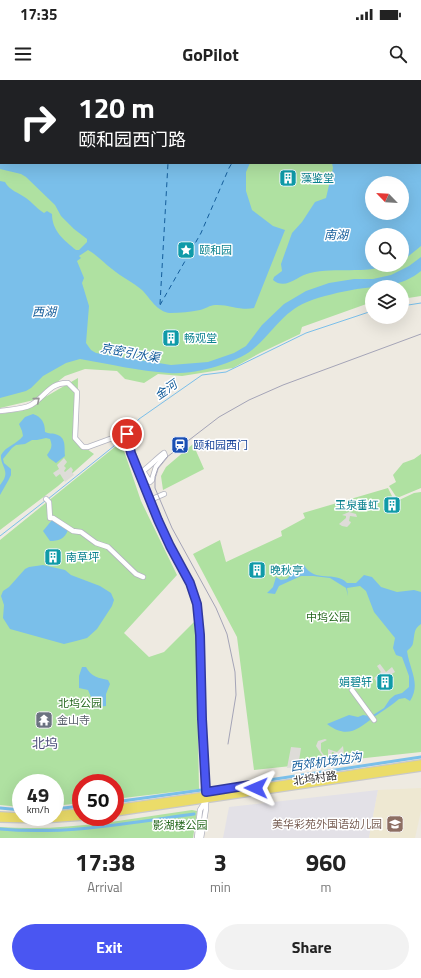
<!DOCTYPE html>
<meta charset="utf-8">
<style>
:root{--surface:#fff;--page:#f2f2f2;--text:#222;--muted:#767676;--accent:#4a56f2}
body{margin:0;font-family:"Titillium Web","Noto Sans SC",sans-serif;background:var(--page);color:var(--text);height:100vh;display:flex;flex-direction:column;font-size:15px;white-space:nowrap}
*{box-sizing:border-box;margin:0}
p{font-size:13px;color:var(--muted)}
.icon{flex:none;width:22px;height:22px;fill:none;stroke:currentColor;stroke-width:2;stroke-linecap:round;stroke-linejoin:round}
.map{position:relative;height:758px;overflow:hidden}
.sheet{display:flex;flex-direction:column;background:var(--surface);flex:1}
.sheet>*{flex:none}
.top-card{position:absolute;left:0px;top:0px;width:421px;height:84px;box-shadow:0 4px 16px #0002;background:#202124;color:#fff;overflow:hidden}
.needle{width:26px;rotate:295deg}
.buttons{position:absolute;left:365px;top:96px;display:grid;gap:8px}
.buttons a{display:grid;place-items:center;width:44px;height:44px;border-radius:50%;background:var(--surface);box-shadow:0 4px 16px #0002;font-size:20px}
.speed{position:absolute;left:12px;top:694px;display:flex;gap:8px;font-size:20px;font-weight:700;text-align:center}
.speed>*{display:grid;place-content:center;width:52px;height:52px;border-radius:50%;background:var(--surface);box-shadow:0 4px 16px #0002;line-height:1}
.speed small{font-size:10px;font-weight:400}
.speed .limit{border:6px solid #d22;background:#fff;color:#111}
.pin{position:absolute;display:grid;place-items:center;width:34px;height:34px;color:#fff;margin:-17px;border:2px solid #fff;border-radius:50%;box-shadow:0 1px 4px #0007}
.me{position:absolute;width:44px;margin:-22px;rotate:271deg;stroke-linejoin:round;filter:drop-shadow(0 0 3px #0008)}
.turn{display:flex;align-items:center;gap:14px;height:84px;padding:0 12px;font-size:18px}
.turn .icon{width:52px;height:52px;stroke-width:2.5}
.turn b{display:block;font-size:28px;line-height:34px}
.eta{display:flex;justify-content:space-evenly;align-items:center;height:68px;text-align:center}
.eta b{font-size:24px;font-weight:700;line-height:28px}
.action{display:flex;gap:8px;margin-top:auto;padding:8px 12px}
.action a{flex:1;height:46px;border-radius:24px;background:var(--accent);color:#fff;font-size:16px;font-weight:700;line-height:46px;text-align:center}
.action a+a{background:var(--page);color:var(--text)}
.status{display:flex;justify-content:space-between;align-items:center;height:28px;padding:0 20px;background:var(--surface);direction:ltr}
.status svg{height:11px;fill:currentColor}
header{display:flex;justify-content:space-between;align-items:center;height:52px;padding:0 12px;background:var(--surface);font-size:18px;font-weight:700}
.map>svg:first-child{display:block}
.industrial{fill:#e3e1e7}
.education{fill:#eee8d2}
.green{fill:#afe1a1;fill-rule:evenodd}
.plaza{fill:#dedcd8}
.water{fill:#7abfea;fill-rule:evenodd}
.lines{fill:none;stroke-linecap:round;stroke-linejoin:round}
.stream{stroke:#7abfea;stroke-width:1}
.canal{stroke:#7abfea;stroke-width:3}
.ferry{stroke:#145d9b;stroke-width:1;stroke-dasharray:5 4;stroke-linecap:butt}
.minor-casing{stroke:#b4b5c0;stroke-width:6}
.major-casing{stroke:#c9c9c9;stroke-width:8}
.minor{stroke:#fff;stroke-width:4.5}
.major{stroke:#ebdc69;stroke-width:5.5}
.tram{stroke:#a4a4b7;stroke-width:1}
.oneway{stroke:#969696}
.route-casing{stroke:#30389d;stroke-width:10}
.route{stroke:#4a56f2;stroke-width:7}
.labels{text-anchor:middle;stroke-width:3;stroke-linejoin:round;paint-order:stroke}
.culture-label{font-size:11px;fill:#0d838f;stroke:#fff;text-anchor:start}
.transit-label{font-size:11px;fill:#164399;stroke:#fff;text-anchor:start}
.park-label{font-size:11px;fill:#26691f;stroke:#fff}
.worship-label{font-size:11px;fill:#5b616d;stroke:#fff;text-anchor:start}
.street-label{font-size:11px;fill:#2e2e2e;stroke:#fff}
.education-label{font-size:11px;fill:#785e54;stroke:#fff;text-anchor:end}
.water-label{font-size:12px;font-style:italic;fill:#145d9b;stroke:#fff}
.quarter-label{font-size:13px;fill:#4f527d;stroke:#fff}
</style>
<div class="status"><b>17:35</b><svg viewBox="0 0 49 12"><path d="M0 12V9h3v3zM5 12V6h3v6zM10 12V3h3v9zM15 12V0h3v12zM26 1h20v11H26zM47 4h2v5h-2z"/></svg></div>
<header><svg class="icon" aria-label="menu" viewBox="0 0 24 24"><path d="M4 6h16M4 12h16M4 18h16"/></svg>GoPilot<svg class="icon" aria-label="search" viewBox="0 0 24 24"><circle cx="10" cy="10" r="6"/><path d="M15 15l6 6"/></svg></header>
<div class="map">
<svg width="421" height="758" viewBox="0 0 421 758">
<rect width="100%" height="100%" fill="#eeeae1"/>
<!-- industrial -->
<path class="industrial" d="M378 710 369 758H223L229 727Z"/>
<!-- education -->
<path class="education" d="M421 708V731L415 758H369L378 710Z"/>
<!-- green -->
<path class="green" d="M0 0H421V216L402 219V207H372V222L302 247 300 254 260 273 233 288 182 296 158 294 144 303 125 299 117 291 85 289 65 296 34 320 0 328ZM1 1H420V83H1ZM372 103H402V133H372ZM372 155H402V185H372Z
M78 298 77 362 94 374 58 406 0 450V334L21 331Z
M121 362 141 421 177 495 124 553 149 577 164 572 194 542 196 558 199 709 115 719V703H81V723L55 726V703H21V727L0 725V460Z
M193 364 204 389 163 410 161 396 166 387Z
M421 374V408L397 418 389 406 396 402 393 395 403 383 414 379Z
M388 408 395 422 414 413 421 412V672L254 690 237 557 193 474 220 460 226 482 282 456 281 451 305 438 303 433Z
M192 730 197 731 193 758H0V747C65 752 128 739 192 730Z"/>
<!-- plaza -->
<path class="plaza" d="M64 378 67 382 64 386 66 388 64 391 65 392 71 387 73 390 72 392 74 395 65 402 60 394 56 397 53 393 59 389 57 385Z
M387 420H392L395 427 388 429 386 424Z
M349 432 356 434 357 437 350 436 349 441 351 442 350 444 347 447 342 446 339 444 346 438V436L342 435Z
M380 584 386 592 392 587 395 592 387 597 389 601 382 607 380 603 378 604 374 598 381 592 377 586Z
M325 659 327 660 321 663V671L328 681V684V669L337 672 343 666 344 674H333L334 672H332L330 681 331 684 326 685V681L316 666 318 661Z
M291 667 301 668 298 687 287 688Z"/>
<!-- water -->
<path class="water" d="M0 0H233L1 1 0 42Z
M360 0H421V39L420 1Z
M421 41V166L405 179 402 180V155H372V185H390C364 194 336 187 310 193 298 195 286 211 273 200L274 197 282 191 281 184 292 153 302 142 315 122 326 118 333 88 332 83H420ZM372 103H402V133H372Z
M0 53H1V83H250L246 92V111L252 130 273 146 285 150 254 228C241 231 228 224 215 225 210 225 205 229 200 230 191 232 180 233 170 233 157 232 150 218 142 210 133 202 121 197 112 189 104 183 97 175 88 170L79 176 81 178 77 181 84 198 82 203 89 226 86 263 91 270 96 273 171 285 208 282 234 273 246 266 262 245 284 224 306 211 329 203 354 199H373L391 195 409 186 421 177V191C402 207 379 206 357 209 340 212 322 216 307 222 281 233 273 253 252 270 234 284 193 295 169 293 139 291 109 284 80 279L66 283 43 296 31 308 26 311 0 318V101L5 102C9 110 19 113 26 118 32 122 37 129 44 133L47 131 52 134C52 151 64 160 76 170H79L87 162V159L74 149 61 136 55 125 26 97 21 94 0 89Z
M33 334C42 337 45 343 45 352 49 354 52 353 55 354 67 357 64 367 65 376L56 383 49 378 47 375C51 369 53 367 50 359L46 358 37 360H32L25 364 16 365 12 368 3 379 4 383 11 389V395L8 401 0 415V405C12 391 0 387 1 375 6 366 17 364 23 356L22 351 19 344 25 337Z
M52 440H54L68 450C65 459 58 461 50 461L43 451Z
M43 485 65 490 71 495 100 506 111 513 114 520 112 526 97 549 87 558 76 561 64 564 10 549 3 538 4 525 1 516 3 511 9 507 25 489 29 487Z
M304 485C315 504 335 490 347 503H356L364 495 372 497 381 507 397 512 414 510 421 512V544C413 549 415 555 413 563 413 566 409 569 407 571 410 591 421 604 410 621L405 618 399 619C391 626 382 631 374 637 357 650 347 659 327 644L349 635 358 637 363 635 369 636 373 635 384 628 390 619 395 615 402 613 409 607V596L402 577 396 575 393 568 395 558 374 532 366 511 360 506 347 508 348 516 346 508 330 498 313 496H301L279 506 275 514 267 513 273 507 276 497 281 500 287 499 297 488Z
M82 587H86C91 597 99 598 108 600L110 604 106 614V626L98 627 94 624 88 610 79 608V596Z"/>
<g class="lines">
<!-- stream -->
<path class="stream" d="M402 226 421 223
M130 349 139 339 202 295 226 292 306 253 372 231
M122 357 126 352
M48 419 114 366 119 360
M0 456 45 421"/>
<!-- canal -->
<path class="canal" d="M115 722 216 708 421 677
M0 728 21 730
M55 729 81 726
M0 749C65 755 130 743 194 734"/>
<!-- ferry -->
<path class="ferry" d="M176 1V0
M420 74 421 75
M160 224 168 83
M160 225 201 153 229 88 232 83"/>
<defs>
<path id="minor" d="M0 331C8 330 24 329 31 325 45 317 50 302 68 303L77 312 75 358 83 367H88L118 356 127 347
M127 347 128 361 131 373 162 450 190 503 198 531 200 555 201 639 206 716V729L201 758
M118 356 121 360 128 361
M164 373 165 376 156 387 152 400 150 402 143 391C151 385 156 379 164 373Z
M46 419 49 422 50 438H53L73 451 81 452 96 463 108 467 136 494 143 497
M150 420 164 414
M352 610 374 640
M205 712 251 705
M197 758 200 730 205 722"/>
<path id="major" d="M115 728C217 714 319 698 421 683
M115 733 421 688
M55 734 81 732
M0 735 21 736
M0 739 42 740 84 737"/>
</defs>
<!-- minor casing -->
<use href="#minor" class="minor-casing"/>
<!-- major casing -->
<use href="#major" class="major-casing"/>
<!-- minor -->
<use href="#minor" class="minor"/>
<!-- major -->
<use href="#major" class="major"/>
<!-- tram -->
<path class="tram" d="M228 664 236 615 235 592 227 554 216 528 172 448 155 408V397L158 388 167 377 219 337 249 320 283 305 421 254"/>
</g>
<!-- one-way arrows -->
<defs><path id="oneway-chevron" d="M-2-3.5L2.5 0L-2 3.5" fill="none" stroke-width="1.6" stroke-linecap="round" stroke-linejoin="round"/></defs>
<use class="oneway" href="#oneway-chevron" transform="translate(37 320) rotate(-40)"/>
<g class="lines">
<defs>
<path id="route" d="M127 354 131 373 158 440 170 466 190 503 197 524 200 555 202 639 206 712 250 705 256 708"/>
</defs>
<!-- route casing -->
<use href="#route" class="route-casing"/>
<!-- route -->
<use href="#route" class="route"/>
</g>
<!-- icons -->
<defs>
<symbol id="building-square" viewBox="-11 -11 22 22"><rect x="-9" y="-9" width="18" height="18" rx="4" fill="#0f9aa8" stroke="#fff"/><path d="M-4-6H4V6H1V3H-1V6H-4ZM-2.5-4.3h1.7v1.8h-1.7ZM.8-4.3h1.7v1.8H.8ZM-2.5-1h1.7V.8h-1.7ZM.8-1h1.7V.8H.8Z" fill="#fff"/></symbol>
<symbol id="sight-square" viewBox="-11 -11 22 22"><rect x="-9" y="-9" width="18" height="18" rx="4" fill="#0f9aa8" stroke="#fff"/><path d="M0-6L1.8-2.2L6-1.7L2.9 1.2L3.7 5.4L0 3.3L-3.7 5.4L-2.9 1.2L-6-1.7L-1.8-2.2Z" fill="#fff"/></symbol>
<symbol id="station-square" viewBox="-11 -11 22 22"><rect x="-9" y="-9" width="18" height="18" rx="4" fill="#1a4fb4" stroke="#fff"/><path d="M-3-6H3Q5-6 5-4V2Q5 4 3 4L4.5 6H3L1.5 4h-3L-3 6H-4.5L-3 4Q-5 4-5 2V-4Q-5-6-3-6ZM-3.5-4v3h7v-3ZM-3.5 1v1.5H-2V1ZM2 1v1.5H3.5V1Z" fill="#fff"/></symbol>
<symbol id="temple-square" viewBox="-11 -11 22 22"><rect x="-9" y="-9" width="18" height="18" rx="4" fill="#6b7280" stroke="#fff"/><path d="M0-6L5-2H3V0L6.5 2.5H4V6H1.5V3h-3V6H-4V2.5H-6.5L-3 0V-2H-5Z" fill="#fff"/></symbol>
<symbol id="school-square" viewBox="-11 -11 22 22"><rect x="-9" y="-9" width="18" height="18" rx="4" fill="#8d6e63" stroke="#fff"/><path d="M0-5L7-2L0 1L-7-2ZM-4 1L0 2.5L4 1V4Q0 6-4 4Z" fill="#fff"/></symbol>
</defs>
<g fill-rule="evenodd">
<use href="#building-square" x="278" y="88" width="20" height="20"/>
<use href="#sight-square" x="176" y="160" width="20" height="20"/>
<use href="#building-square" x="161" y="248" width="20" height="20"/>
<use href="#station-square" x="170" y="355" width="20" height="20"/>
<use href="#building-square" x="382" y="415" width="20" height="20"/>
<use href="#building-square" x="43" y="467" width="20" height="20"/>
<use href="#building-square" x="247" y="480" width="20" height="20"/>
<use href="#building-square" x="375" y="592" width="20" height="20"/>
<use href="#temple-square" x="34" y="630" width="20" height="20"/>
<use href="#school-square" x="385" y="734" width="20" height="20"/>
</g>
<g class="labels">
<!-- culture labels -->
<g class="culture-label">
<text x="301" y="102">藻鉴堂</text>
<text x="199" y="174">颐和园</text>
<text x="184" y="262">畅观堂</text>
<text x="379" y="429" text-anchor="end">玉泉垂虹</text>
<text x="66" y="481">南草坪</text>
<text x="270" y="494">晚秋亭</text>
<text x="372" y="606" text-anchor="end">娟碧轩</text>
</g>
<!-- transit labels -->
<g class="transit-label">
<text x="193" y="369">颐和园西门</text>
</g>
<!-- park labels -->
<g class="park-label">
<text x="328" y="541">中坞公园</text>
<text x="80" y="627">北坞公园</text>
<text x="180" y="749">影湖楼公园</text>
</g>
<!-- worship labels -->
<g class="worship-label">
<text x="57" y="644">金山寺</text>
</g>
<!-- street labels -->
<g class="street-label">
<text transform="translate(315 698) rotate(-8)" y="4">北坞村路</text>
</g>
<!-- education labels -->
<g class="education-label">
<text x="382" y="748">美华彩苑外国语幼儿园</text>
</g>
<!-- water labels -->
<g class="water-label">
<text x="336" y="159">南湖</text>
<text x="44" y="236">西湖</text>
<text transform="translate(130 273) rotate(10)" y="4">京密引水渠</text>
<text transform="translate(166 310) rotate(-35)" y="4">金河</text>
<text transform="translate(326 682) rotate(-8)" y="4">西郊机场边沟</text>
</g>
<!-- quarter labels -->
<g class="quarter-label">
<text x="45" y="668">北坞</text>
</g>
</g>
</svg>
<div class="buttons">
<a><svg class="needle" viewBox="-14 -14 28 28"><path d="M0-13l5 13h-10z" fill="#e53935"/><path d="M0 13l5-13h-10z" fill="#767676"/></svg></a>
<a><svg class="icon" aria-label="search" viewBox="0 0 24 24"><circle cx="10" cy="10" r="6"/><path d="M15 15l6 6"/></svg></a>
<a><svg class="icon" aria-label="layers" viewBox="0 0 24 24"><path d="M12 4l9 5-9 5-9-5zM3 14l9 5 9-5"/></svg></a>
</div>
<div class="speed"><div>49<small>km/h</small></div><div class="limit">50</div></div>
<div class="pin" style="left:127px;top:354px;background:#d93025"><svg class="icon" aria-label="arrive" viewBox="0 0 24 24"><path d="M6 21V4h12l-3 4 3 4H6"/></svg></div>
<svg class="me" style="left:256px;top:708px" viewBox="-20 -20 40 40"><path d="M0-17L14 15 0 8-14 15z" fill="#4a56f2" stroke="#fff" stroke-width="4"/></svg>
<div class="top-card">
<div class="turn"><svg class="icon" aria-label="right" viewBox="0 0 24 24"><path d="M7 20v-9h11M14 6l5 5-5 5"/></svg><div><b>120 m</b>颐和园西门路</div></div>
</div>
</div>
<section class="sheet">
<div class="eta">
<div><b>17:38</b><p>Arrival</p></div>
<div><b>3</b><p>min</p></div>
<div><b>960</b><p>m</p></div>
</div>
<div class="action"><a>Exit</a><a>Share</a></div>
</section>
